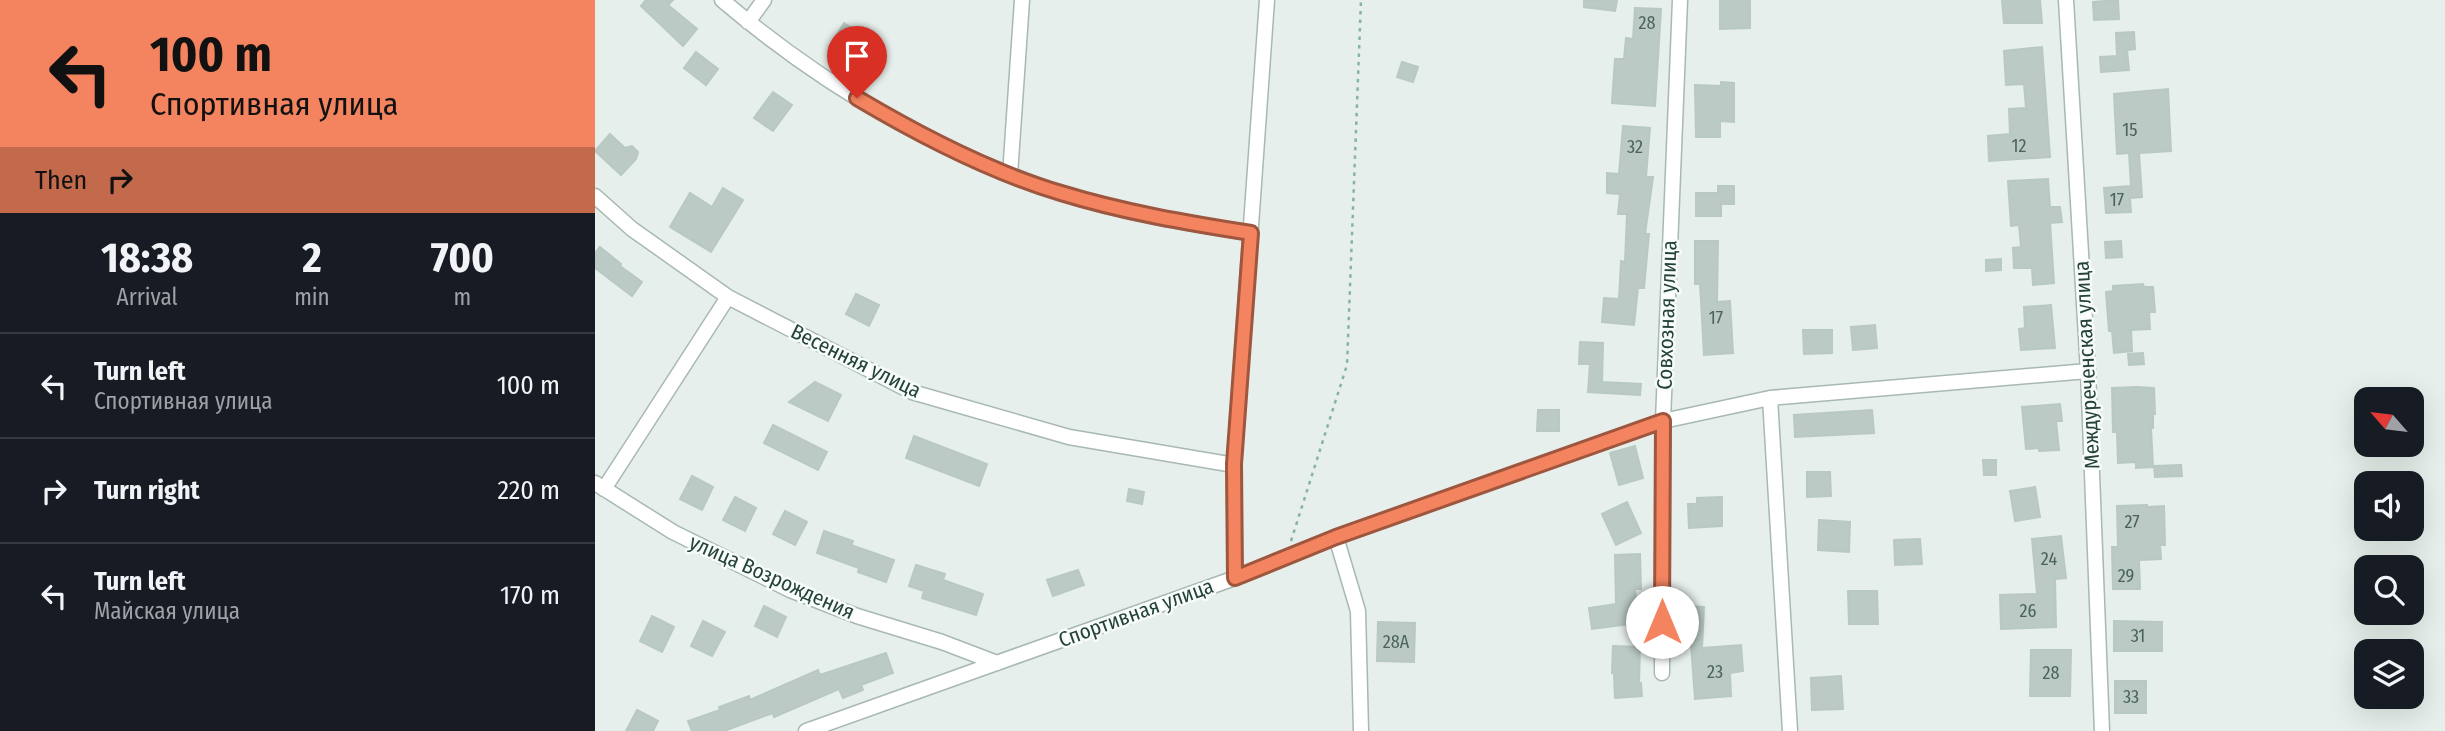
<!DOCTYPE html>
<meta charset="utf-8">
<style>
:root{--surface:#171b24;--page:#242831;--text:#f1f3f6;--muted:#9ea1a6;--line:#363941}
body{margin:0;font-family:"Fira Sans Condensed",sans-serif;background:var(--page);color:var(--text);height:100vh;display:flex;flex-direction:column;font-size:26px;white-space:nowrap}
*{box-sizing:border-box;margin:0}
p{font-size:23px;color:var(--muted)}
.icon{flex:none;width:38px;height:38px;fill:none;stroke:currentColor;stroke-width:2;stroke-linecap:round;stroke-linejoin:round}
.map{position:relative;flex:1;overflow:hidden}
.details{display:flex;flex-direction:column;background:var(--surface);width:595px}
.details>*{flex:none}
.hud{background:#f4845f;color:#111;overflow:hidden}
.needle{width:46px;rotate:298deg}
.tools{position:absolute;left:1759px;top:387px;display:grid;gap:14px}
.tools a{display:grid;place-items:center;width:70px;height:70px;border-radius:14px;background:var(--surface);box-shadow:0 7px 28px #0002;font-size:35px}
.pin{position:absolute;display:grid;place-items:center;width:60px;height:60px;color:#fff;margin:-72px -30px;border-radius:50% 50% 50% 0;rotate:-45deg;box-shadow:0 0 7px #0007}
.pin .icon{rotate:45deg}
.me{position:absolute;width:77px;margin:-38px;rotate:0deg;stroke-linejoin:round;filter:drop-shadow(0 0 5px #0008)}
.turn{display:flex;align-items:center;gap:24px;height:147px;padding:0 35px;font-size:32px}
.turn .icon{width:91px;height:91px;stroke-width:2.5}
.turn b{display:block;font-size:49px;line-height:60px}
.then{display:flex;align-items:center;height:66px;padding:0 35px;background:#0003;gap:14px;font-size:26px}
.eta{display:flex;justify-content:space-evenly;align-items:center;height:119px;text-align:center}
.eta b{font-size:42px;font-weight:700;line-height:49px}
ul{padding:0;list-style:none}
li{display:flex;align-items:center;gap:21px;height:105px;padding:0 35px;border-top:2px solid var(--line)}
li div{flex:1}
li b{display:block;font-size:26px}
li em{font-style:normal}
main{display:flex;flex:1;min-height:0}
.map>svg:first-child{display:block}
.building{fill:#bbcac4;stroke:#b8c9c2;stroke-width:2}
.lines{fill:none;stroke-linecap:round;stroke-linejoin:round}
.minor-casing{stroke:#a8b8b2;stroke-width:17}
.path{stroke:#86b3a5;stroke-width:2.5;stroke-dasharray:3.5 5;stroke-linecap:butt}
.minor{stroke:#fff;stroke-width:14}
.route-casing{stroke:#9f563e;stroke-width:18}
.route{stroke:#f4845f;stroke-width:12}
.labels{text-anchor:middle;stroke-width:5;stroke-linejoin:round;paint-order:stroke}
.number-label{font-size:18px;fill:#4a645c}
.street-label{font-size:21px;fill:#24423a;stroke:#f7fbf9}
</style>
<main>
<section class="details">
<div class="hud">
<div class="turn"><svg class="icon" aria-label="left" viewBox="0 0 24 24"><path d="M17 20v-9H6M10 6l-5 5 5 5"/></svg><div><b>100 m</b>Спортивная улица</div></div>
<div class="then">Then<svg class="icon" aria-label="right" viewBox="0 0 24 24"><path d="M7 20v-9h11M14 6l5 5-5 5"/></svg></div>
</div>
<div class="eta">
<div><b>18:38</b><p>Arrival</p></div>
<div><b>2</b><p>min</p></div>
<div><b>700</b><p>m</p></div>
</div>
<ul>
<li><svg class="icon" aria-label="left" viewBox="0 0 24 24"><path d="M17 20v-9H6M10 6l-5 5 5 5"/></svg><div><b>Turn left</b><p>Спортивная улица</p></div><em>100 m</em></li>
<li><svg class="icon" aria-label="right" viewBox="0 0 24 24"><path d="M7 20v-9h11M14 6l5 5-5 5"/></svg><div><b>Turn right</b></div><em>220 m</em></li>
<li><svg class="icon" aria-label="left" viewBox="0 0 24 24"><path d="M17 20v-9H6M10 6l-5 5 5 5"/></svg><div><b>Turn left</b><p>Майская улица</p></div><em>170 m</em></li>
</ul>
</section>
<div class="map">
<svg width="1850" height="731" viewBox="0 0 1850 731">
<rect width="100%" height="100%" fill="#e6efeb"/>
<!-- building -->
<path class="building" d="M51 0H78L73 5 102 29 88 46 46 6Z
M989 0H1022L1020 11 989 7Z
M1125 0H1155V28L1125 29Z
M1407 0H1445L1447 23H1409Z
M1523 0 1524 19 1499 20 1498 2Z
M1040 8 1066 9 1060 106 1017 103 1020 59H1029L1031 38 1038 39Z
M249 23 283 44 268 68 234 47Z
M1539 32 1540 49 1532 50 1534 70 1506 72 1505 57 1522 56 1521 33Z
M1447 47 1455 157 1394 161 1393 136 1415 134 1414 109 1431 108 1429 84 1411 85 1409 51Z
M101 52 123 69 111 85 89 68Z
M807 62 823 67 818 82 802 77Z
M1126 82 1139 83V122L1125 121V137H1101L1100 85 1126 86Z
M1573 89 1576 151 1544 153 1547 197 1535 198 1536 212 1511 213 1509 188 1536 186 1534 153 1522 154 1519 94Z
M178 92 197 105 178 131 159 118Z
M1028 126 1055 128 1051 177H1058L1050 234H1054L1049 288H1043L1039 325 1007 322 1009 298 1024 299 1026 261 1030 262 1032 214H1023L1025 194 1012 193V173L1024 174Z
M15 134 30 148 37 146 43 152 41 159 26 175 0 151Z
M1453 179 1455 207H1465L1467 222 1455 223 1459 283 1438 285 1437 268H1419L1418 248 1426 247 1424 225 1416 226 1413 181Z
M1123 186H1139V204H1126V216H1101V193H1123Z
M128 188 148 200 116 252 75 227 95 193 117 207Z
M1100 241H1123L1122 302 1135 301 1138 353 1109 355 1105 284H1100Z
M1526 241 1527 257 1511 258 1510 242Z
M5 247 26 264 25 266 47 282 37 296 0 268V253Z
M1406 259V270L1391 271V260Z
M1548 284 1549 287H1558L1560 312H1554L1555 329 1536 330 1537 351 1519 353 1517 331H1514L1511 292 1518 291V286Z
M261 294 284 305 274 326 251 314Z
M1456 305 1460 348 1426 350 1424 329 1430 328 1429 307Z
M1280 325 1282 348 1258 350 1256 327Z
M1208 330H1237V353L1209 354Z
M985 342 1008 343 1007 382 1046 384 1045 395 993 392 995 364H984Z
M1548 353 1549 364 1534 365 1533 354Z
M220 382 246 395 233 421 194 402Z
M1542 387 1559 388 1560 414H1558V428H1556L1558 467 1541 468V462L1523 463 1522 432H1518L1517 388Z
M1465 404 1467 421H1461L1464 450 1444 451V448L1431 449 1427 407Z
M943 410H964V431H942Z
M1277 410 1279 433 1200 437 1199 415Z
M178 425 232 452 223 470 169 443Z
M319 436 392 464 384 486 311 458Z
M1040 446 1048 478 1024 485 1015 453Z
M1388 460H1401V475H1389Z
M1586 465 1587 476 1560 477 1559 466Z
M1212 472H1235L1236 496 1212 497Z
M97 476 118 487 107 510 85 499Z
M1440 487 1445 517 1420 521 1415 491Z
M534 489 549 492 547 504 532 501Z
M140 497 161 508 150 531 128 520Z
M1127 497V526L1094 528 1093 504H1102V498Z
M1032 502 1046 533 1021 545 1007 514Z
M1552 505V507L1569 506 1570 545H1565L1566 559 1544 560 1545 589H1518L1517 547H1523L1522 506Z
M190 511 212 522 200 545 178 534Z
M1224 520 1255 522 1254 552 1223 550Z
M229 531 258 541 256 545 299 560 291 582 263 572 264 568 222 553Z
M1466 536 1471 578 1460 579 1461 627 1406 629 1405 595 1442 594 1437 539Z
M1325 539 1327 564 1300 565 1299 540Z
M1045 554 1046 589H1040L1044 623 997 629 994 608 1021 604 1020 555Z
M321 565 350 574 348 580 388 594 381 615 327 598 329 591 314 586Z
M483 570 489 585 458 596 452 580Z
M1253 591H1282L1283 624H1254Z
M169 606 191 617 182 637 160 626Z
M1091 606 1109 607 1107 648 1146 645 1148 671 1135 673 1136 696 1100 699 1095 631H1090Z
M57 616 79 627 67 652 45 641Z
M108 621 130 632 117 656 96 646Z
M1519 621 1567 622V651H1519Z
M783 622 820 623 819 662 782 661Z
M1018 646 1045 647 1044 683H1046L1047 696 1020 698 1019 673H1017Z
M1436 650H1476L1475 696H1435Z
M291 653 298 673 266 685 268 690 248 698 244 689 179 717 178 713 129 731H97L93 721 125 710 124 707 154 696 155 700 223 670 225 675Z
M1246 676 1248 709 1217 710 1216 678Z
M1520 681H1551V713H1520Z
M42 710 63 721 58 731H31Z"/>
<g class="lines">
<defs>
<path id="minor" d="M127 0C226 84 340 151 463 192 525 213 591 223 656 233
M1471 0 1493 371 1507 731
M153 22 169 0
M415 175 427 0
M0 196 37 229 133 297 317 392 474 437 639 465
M1175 398 1195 731
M0 483 78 532 195 590 262 616 347 642 402 663
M9 489 133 297
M741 537 763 611 766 731
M640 578 639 465 672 0
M1067 673 1068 421 1085 0
M211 731 640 578 741 537 1068 421 1175 398 1493 371"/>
</defs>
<!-- minor casing -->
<use href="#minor" class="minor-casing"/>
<!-- path -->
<path class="path" d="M696 541 752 365 766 0"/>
<!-- minor -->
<use href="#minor" class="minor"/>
</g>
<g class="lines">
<defs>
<path id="route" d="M262 98C326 136 395 172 466 193 528 212 592 223 656 233L639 464 640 578 741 537 1068 421 1067 622"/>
</defs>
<!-- route casing -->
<use href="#route" class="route-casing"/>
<!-- route -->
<use href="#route" class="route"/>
</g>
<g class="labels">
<!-- number labels -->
<g class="number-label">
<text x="1052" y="29">28</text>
<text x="1535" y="136">15</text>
<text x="1424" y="152">12</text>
<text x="1040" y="153">32</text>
<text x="1522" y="206">17</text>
<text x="1121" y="324">17</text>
<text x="1537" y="528">27</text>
<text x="1454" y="565">24</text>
<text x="1531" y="582">29</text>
<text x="1433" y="617">26</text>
<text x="1543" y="642">31</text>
<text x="801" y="648">28А</text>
<text x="1120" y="678">23</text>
<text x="1456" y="679">28</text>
<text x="1536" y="703">33</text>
</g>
<!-- street labels -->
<g class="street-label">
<text transform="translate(1072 315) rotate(-88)" y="7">Совхозная улица</text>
<text transform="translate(261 361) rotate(26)" y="7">Весенняя улица</text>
<text transform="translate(1492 365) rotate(-93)" y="7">Междуреченская улица</text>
<text transform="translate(177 577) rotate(24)" y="7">улица Возрождения</text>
<text transform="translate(541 613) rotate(-20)" y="7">Спортивная улица</text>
</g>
</g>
</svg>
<div class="tools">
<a><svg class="needle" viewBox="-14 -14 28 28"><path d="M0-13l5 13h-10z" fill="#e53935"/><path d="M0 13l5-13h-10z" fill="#9ea1a6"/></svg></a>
<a><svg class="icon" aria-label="sound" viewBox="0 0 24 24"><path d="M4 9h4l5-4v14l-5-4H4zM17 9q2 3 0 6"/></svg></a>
<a><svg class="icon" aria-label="search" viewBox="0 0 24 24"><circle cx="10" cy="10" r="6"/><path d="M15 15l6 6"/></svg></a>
<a><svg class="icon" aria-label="layers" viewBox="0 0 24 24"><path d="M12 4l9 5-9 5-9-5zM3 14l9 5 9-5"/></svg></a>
</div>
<div class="pin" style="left:262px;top:98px;background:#d93025"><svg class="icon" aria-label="arrive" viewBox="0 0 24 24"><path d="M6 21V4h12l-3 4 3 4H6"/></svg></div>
<svg class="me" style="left:1067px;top:622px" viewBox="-20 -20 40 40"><circle r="19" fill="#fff"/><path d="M0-13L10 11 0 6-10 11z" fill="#f4845f"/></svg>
</div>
</main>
